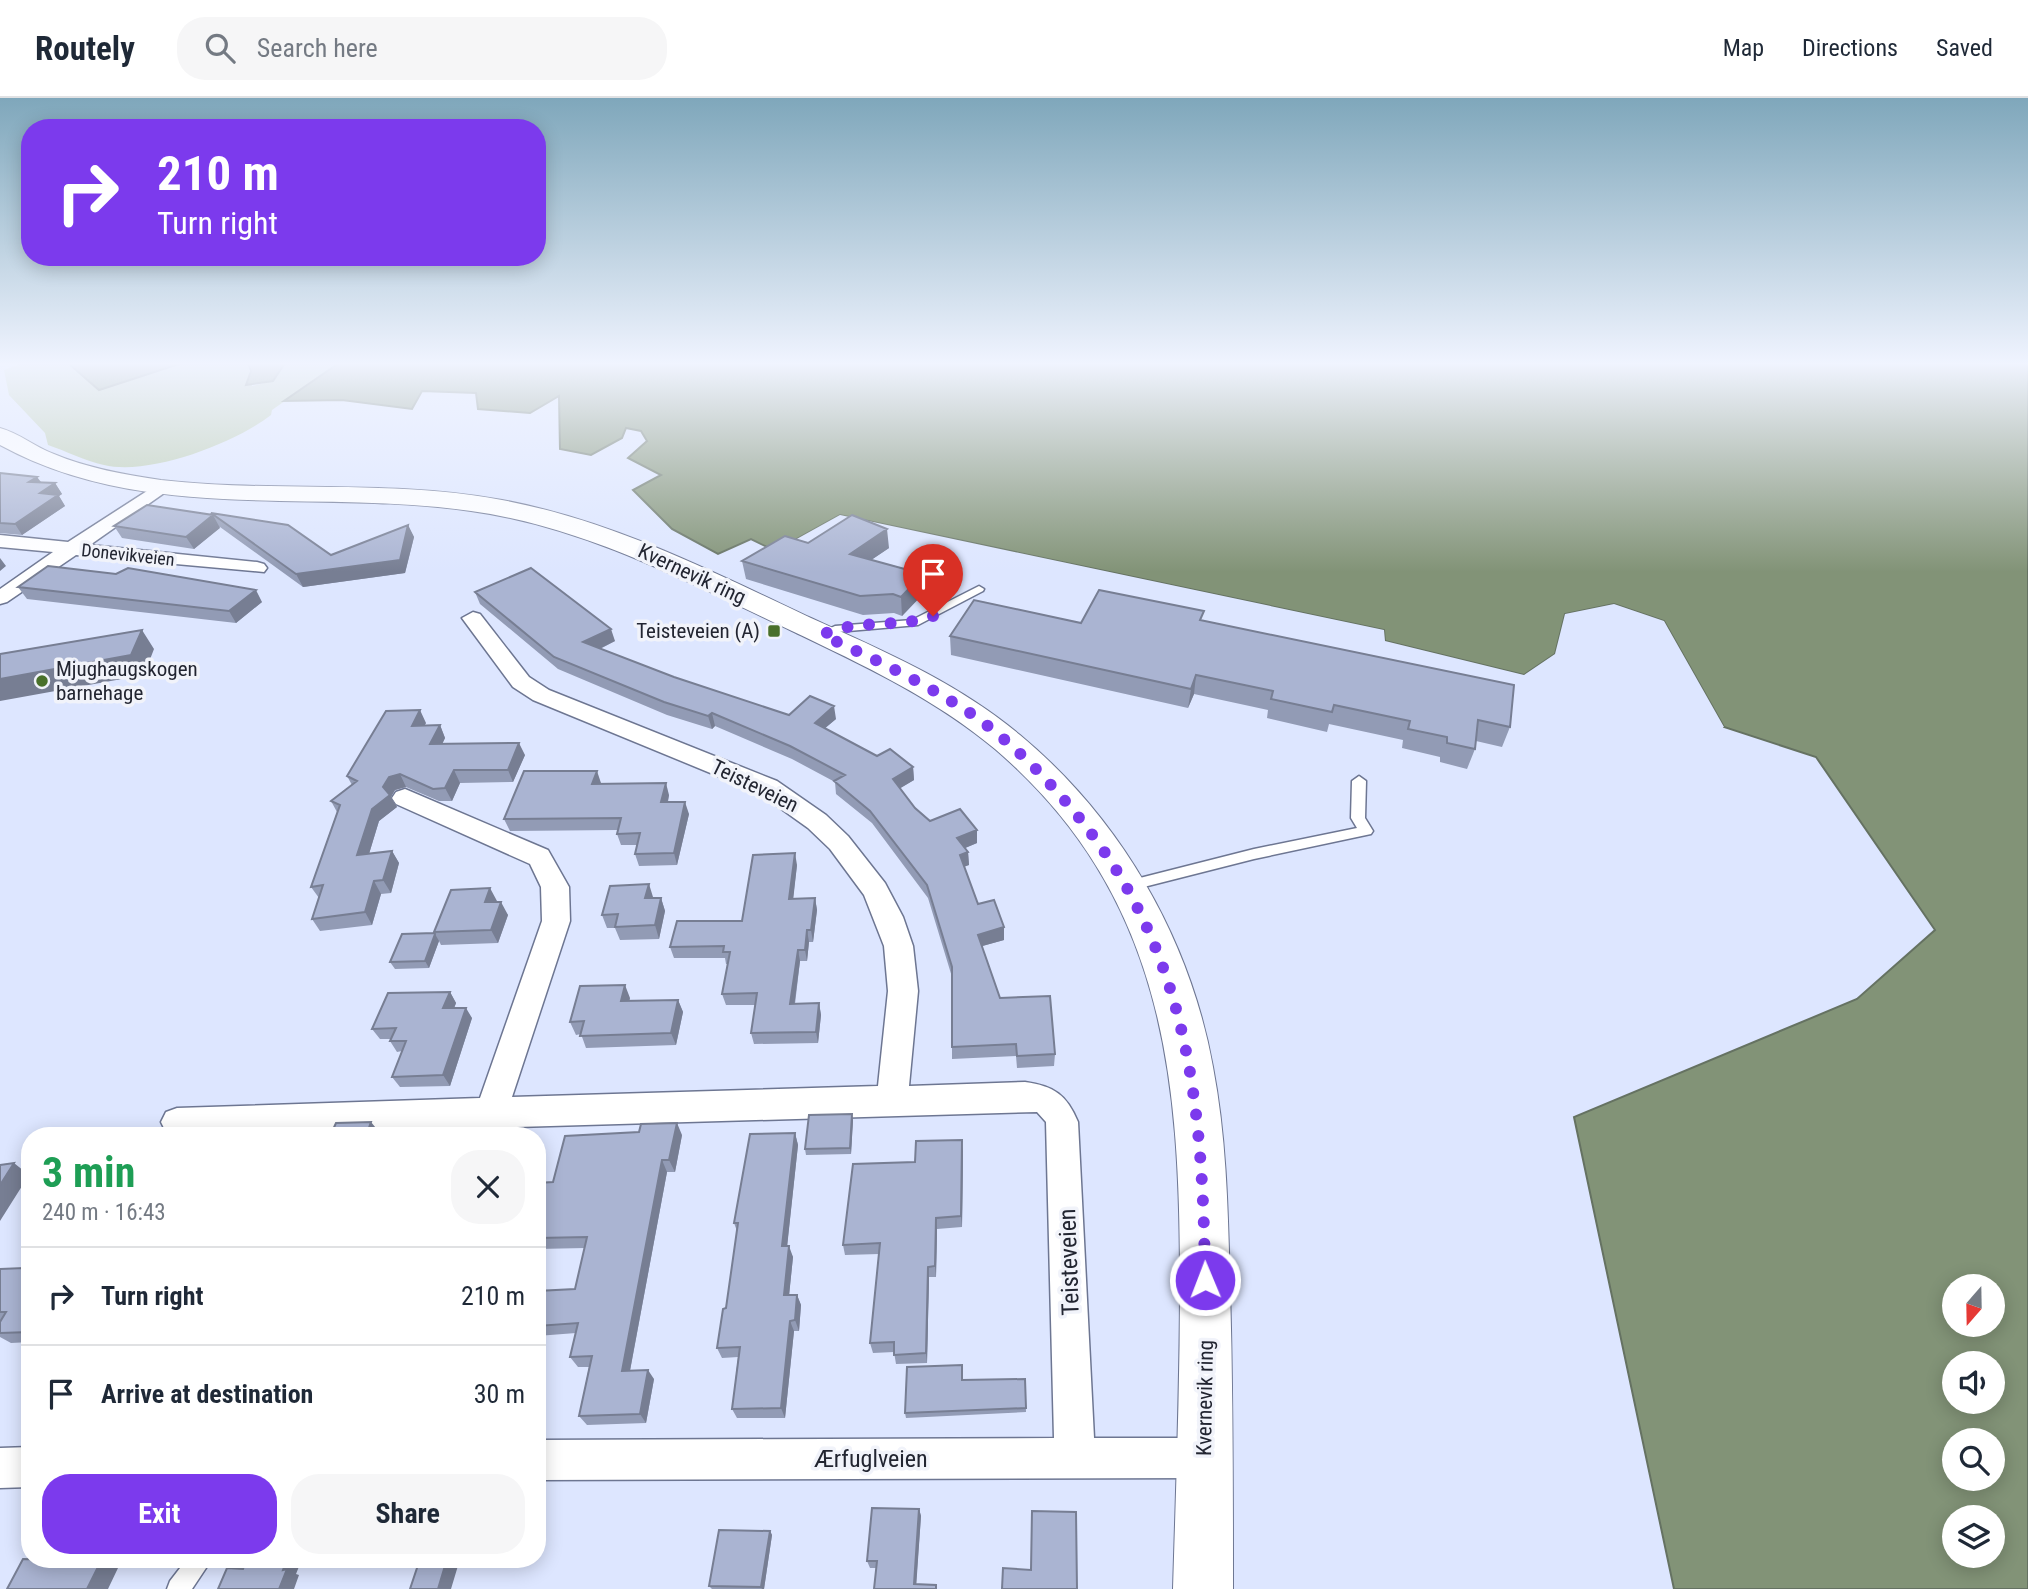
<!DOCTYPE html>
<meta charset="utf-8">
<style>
:root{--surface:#fff;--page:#f6f6f7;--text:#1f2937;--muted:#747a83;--line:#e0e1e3;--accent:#7c3aed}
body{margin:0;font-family:"Roboto Condensed",sans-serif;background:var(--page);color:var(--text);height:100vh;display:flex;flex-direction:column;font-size:26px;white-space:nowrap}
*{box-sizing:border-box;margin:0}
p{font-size:23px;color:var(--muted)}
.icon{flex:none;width:38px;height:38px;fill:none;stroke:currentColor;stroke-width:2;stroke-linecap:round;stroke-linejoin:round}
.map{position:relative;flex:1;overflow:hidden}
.side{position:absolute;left:21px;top:1029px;width:525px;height:441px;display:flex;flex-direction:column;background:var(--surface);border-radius:28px;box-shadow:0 4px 18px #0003}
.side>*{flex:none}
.banner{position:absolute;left:21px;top:21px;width:525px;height:147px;border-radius:28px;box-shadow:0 4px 18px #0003;background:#7c3aed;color:#fff;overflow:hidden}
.needle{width:46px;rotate:200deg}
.fabs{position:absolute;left:1942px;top:1176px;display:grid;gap:14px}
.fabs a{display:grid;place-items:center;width:63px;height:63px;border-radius:50%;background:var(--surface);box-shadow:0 4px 18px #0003;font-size:35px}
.pin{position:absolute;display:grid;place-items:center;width:60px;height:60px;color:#fff;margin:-72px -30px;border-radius:50% 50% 50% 0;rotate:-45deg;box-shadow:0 0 7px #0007}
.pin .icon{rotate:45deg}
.me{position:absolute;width:77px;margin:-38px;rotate:359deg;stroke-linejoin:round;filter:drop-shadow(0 0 5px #0008)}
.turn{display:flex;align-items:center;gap:24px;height:147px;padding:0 21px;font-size:32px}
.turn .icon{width:91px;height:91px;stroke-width:2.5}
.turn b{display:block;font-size:49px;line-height:60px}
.round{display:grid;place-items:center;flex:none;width:74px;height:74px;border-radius:28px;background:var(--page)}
.summary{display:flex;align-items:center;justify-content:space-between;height:119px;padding:0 21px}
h1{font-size:42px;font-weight:700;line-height:52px;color:#1e9e55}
.button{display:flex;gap:14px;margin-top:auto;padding:14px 21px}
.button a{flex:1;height:80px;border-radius:28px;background:var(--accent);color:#fff;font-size:28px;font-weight:700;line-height:80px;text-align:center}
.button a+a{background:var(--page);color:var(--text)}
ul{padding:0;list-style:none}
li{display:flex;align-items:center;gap:21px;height:98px;padding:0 21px;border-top:2px solid var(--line)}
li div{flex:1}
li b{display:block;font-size:26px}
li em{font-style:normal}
header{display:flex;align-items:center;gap:42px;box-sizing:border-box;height:98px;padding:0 35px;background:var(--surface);border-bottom:2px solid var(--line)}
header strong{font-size:33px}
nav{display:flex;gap:38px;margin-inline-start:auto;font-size:24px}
.search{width:490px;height:63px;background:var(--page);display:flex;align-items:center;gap:18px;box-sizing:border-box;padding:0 24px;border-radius:28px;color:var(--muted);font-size:26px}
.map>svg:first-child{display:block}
.green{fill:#b9caae}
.water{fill:#829377;stroke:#657262;stroke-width:2;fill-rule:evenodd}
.pier{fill:#dde6ff}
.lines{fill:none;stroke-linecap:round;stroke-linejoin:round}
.service-casing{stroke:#6d7692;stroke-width:3}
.minor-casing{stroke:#6d7692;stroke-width:3}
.secondary-casing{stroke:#6d7692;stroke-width:2}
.service{fill:#fff;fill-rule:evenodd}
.minor{fill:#fff;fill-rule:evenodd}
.secondary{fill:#fff;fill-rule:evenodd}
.wall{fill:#929bb5}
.shaded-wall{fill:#777e93}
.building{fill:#aab4d2;stroke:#777e93;stroke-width:2}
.route{stroke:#7c3aed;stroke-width:12;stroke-dasharray:0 21.6}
.poi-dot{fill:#49702a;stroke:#f1f3fa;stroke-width:2.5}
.labels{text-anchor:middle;stroke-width:7;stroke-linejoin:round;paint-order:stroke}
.far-street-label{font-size:18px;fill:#222531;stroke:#f1f3fa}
.street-label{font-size:21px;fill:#222531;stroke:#f1f3fa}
.poi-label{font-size:21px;fill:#222531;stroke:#f1f3fa;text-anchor:end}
.near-street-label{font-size:24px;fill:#222531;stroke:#f1f3fa}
</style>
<header>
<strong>Routely</strong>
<div class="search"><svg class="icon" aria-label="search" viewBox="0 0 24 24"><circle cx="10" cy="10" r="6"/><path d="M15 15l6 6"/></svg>Search here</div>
<nav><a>Map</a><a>Directions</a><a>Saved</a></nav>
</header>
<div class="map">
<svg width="2028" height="1491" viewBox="0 0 2028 1491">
<rect width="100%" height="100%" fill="#dde6ff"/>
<!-- green -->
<path class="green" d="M23 265H68L99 292 182 265H248L252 288 273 283 285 265H339L272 312 271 317C235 345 150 378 104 367 85 363 66 353 48 347L45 335 9 297 4 272Z"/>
<!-- water -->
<path class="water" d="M68 265H182L99 292Z
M248 265H285L273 283 246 287 251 273Z
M339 265H2028V1491H1674L1574 1019 1857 901 1935 832 1816 659 1724 629 1664 523 1614 506 1565 516 1555 556 1524 577 1385 543 1384 532 840 417 775 453 751 441 718 456 672 431 633 392 661 377 628 360 647 343 641 333 626 330 622 340 591 357 560 351 559 298 530 315 478 311 476 295 422 293 412 311 342 302 284 303ZM1955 1188H1993V1227H1955ZM1955 1265H1993V1304H1955ZM1955 1342H1993V1381H1955ZM1955 1419H1993V1458H1955Z"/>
<!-- pier -->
<path class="pier" d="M840 417 1384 532 1385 543 1524 577 1555 556 1565 516 1614 506 1664 523 1724 629H1719L1662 526 1614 510 1568 519 1558 559 1524 581 1384 546 1381 535 840 420 780 454 775 453Z"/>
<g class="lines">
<defs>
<path id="service" d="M979 488 984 491 983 493 918 527 837 534 822 540 816 537 835 528 912 522Z
M1359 678 1366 683 1365 720 1373 733 1371 736 1254 761 1128 793 1123 792 1121 788 1123 784 1128 783 1254 751 1357 730 1351 720 1352 683Z
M187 1461H212L192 1491H167L170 1483Z"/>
<path id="minor" d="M161 384 170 389 167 393 90 447 257 464 264 466 267 470 264 474 76 457 7 504 0 506V491L53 454 0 449V437L68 444Z
M473 514 480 516 529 579 549 592 777 683 826 717 848 738 885 785 903 819 913 848 918 893 909 988 1025 984C1054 988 1067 997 1078 1024L1094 1340H1205L1219 1346 1225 1360 1219 1374 1205 1380 537 1382V1342L1054 1340 1046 1024 1037 1014 200 1038H175L166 1034 161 1024 166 1014 177 1010 480 1000 542 823 541 789 530 766 396 706 392 700 396 694 405 691 548 752 569 789 570 823 512 999 878 988 888 893 884 848 864 797 830 751 808 730 759 695 533 602 513 589 462 520Z
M30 1349V1389L0 1390V1350Z"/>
<path id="secondary" d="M0 330C19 335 35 349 54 356 87 370 126 377 161 382 274 395 390 381 502 402 611 422 711 473 811 520 884 553 958 585 1020 637 1121 721 1190 841 1213 969 1227 1042 1228 1116 1230 1190 1233 1290 1233 1391 1233 1491H1173C1176 1390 1180 1288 1180 1187 1180 978 1165 797 995 651 934 600 863 567 792 533 688 484 586 429 471 413 313 390 146 427 0 347Z"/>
</defs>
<!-- service casing -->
<use href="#service" class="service-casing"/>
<!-- minor casing -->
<use href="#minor" class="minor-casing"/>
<!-- secondary casing -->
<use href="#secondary" class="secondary-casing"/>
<!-- service -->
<use href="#service" class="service"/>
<!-- minor -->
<use href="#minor" class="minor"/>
<!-- secondary -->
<use href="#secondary" class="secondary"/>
</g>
<!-- wall -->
<path class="wall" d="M0 375 41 385H55L62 396 59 398 65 408 22 437 0 435Z
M212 417 331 457 408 427 414 439 405 475 303 489 220 429 194 451 122 440 114 428Z
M808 445 889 450 871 462 924 495 902 518 894 515 863 517 746 481 742 463Z
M116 476 262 504 236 525 27 501 18 489Z
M475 494 615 543 600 551 674 579 789 617 836 621 825 630 877 658 913 669 914 682 900 690 915 710 930 723 977 745 965 750 968 754 969 767 964 768 978 806 1004 829V842L982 848 1000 900 1055 956 1054 968 1017 970 1016 958 952 961V879L928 800 872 725 836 696 835 684 792 661 715 628 712 631 667 617 558 571 480 506Z
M1202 523 1510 629 1502 649 1476 643 1475 651 1467 671 1440 664V659L1402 650 1403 642 1329 626 1327 634 1267 620 1268 612 1194 596 1188 610 951 557 950 538 1081 525Z
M426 625 424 628 440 627 445 640 442 646 525 657 513 684 460 685 452 703H439L406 689 395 692 391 699 397 709 379 723 369 756 392 753 399 765 391 795 381 796 372 827 320 833 312 821 319 800 311 789 337 714 331 703 352 687 347 678Z
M601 685 600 686 669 697 668 704 689 716 677 767 639 768 635 756 637 747H621L617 736 618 732 510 733 504 721Z
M797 767 793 800H815L817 812 813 844H809L807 863H800L795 906 819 905 821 917 818 945 754 946 751 935 755 907H726L722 896 728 866H726L725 860H674L670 849 742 823Z
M653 800H661L665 813 659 841 620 842 615 830H607L602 817Z
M497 803 508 817 498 845 441 847 439 843 429 870 395 871 390 864 434 835V834Z
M450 894 456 905 454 910 472 920 450 988 400 989 392 979 402 953 397 954 390 943 391 941H380L372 931Z
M630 900 629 903 678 902 683 914 676 947 586 950 581 936 576 937 570 924Z
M853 1022 851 1056 806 1057 805 1051Z
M795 1035 798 1047 787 1148 793 1159 789 1197H797L801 1207 799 1233H794L785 1320H737L732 1311 738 1259 722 1260 717 1250 726 1210 737 1133 734 1125Z
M682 1037 675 1074H667L630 1273 654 1281 646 1325 587 1327 579 1318 589 1269H578L570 1259 576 1235 537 1238V1193L575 1191 585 1150 537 1151V1085L553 1084Z
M963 1053 962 1129 937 1131 936 1179H929L927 1265 896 1266 894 1254 873 1255 870 1245 879 1156 845 1157 843 1147 915 1064Z
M24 1170 30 1174V1244L11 1245 0 1239V1171Z
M1025 1281 1026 1314 906 1320 905 1315Z
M919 1411 921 1418 916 1486 936 1487 937 1491H874L876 1470H870L867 1463Z
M770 1433 772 1437 764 1491H712L709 1488Z"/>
<!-- shaded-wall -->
<path class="shaded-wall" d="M37 379 45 389 29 384Z
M55 385 62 396 59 398 65 408 22 437 15 426 40 395Z
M213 417 220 430 194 451 186 439Z
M408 427 414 439 405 475 303 489 296 476Z
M887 431 889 450 852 475 850 456Z
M0 460 6 468 0 473Z
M923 476 924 495 902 518 901 499Z
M256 492 262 504 236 525 229 513Z
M611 531 615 543 587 557 583 544Z
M142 532 154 551 144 577 0 603V581Z
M1196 577 1194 596 1188 610 1191 591Z
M834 608 836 621 817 637 815 625Z
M420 612 426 625 418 640 412 628Z
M712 615 715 628 712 631 708 618Z
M440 627 445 640 436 659 430 646Z
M519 645 525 657 513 684 508 672Z
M913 669 914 682 894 694 893 681Z
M454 672 460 685 452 703 445 690Z
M597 673 601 685 596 698 592 686Z
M400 676 406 689 395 692 391 699 397 709 379 723 365 769 357 757 372 711 389 679Z
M666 685 669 697 665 716 661 704Z
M685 704 689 716 677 767 674 755Z
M977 732V745L958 753 957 740Z
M392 753 399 765 391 795 383 782Z
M968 754 969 767 961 770 960 757Z
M795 755 797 767 792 812 789 801Z
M374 783 381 796 372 827 365 814Z
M649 786 653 799 645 800Z
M490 790 497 803 492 817 485 804Z
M661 800 665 813 659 841 655 827Z
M815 800 817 812 813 844 811 832Z
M501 804 508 817 498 845 491 832Z
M1004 829V842L979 849 978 837Z
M807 832 809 844 807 863 805 852Z
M435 836 439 843 429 870 425 863Z
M798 852 800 863 793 917 790 906Z
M625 887 630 900 626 916 621 903Z
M450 894 456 905 450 921 443 910Z
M678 902 683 914 676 947 671 935Z
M819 905 821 917 818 945 816 934Z
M466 910 472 920 450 988 443 977Z
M852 1016 853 1022 851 1056 850 1050Z
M371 1024 380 1035 379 1038H366Z
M677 1025 682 1037 675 1074 669 1062Z
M795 1035 798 1047 786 1159 782 1148Z
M962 1042 963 1053 962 1129 961 1118Z
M662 1062 667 1074 628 1283 622 1273Z
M14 1065 29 1077 0 1123V1087Z
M936 1120 937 1131 936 1179 935 1168Z
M789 1148 793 1159 788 1208 784 1197Z
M928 1169 929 1179 927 1265 926 1255Z
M24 1170 30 1174V1196L25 1192Z
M797 1197 801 1207 799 1233 795 1222Z
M790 1223 794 1233 785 1320 781 1310Z
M648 1272 654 1281 646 1325 640 1316Z
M919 1411 921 1418 916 1491 914 1486Z
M770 1433 772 1437 764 1491H762L761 1489Z
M287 1461H302L296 1476 299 1477 294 1491H279L283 1472Z
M447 1461H460L451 1491H438Z
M101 1463 118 1470 108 1491H87Z"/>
<!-- building -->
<path class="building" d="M0 375 37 379 29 384 55 385 40 395 58 397 15 426 0 425Z
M147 407 213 417 186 439 114 428Z
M211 415 288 427 331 457 408 427 400 462 296 476Z
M852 417 887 431 850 456 923 476 901 499 893 496 860 498 742 463 785 438 808 445Z
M48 468 116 476 128 470 256 492 229 513 18 489Z
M531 470 611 531 583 544 674 579 789 617 810 598 834 608 815 625 877 658 890 651 913 669 893 681 915 710 930 723 960 711 977 732 957 740 968 754 960 757 978 806 994 802 1004 829 978 837 1000 900 1050 898 1055 956 1017 958 1016 946 952 949V869L927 787 870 713 834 683 845 677 790 648 712 615 708 618 664 604 554 559 475 494Z
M1099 492 1204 513 1200 522 1514 587 1510 629 1478 622 1475 651 1447 645V639L1408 631 1410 623 1334 607 1332 614 1271 601 1273 593 1196 577 1191 591 950 538 974 502 1081 525Z
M142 532 131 557 0 581V556Z
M420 612 412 628 440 627 430 646 519 645 508 672H454L445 690 433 691 400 676 389 679 383 689 390 697 372 711 357 757 392 753 383 782 374 783 365 814 312 821 323 787 311 789 340 707 331 703 357 683 347 678 386 613Z
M524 673H597L592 686 666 685 661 704H685L674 755 635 756 640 735 617 736 621 720 504 721Z
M795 755 789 801 815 800 811 832H807L805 852H798L790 906 819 905 816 934 751 935 757 895 722 896 730 854H723L724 848 670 849 677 823H742L753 757Z
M649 786 645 800H661L655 827 615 829 618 816 602 817 610 788Z
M490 790 485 804H501L491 832 434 834 451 792Z
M434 835 435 836 425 863 390 864 402 836Z
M625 887 621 903 678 902 671 935 580 938 584 923 570 924 580 888Z
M450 894 443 910H466L443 977 392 979 406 943H390L396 930 372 931 388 895Z
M852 1016 850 1050 805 1051 809 1017Z
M371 1024 366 1038H330L336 1025Z
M677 1025 669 1062H662L622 1273 648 1272 640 1316 579 1318 592 1258 570 1259 578 1225 537 1228V1193L575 1191 587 1139 537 1140V1085L553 1084 565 1038 639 1034 641 1026Z
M795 1035 782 1148H789L784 1197H797L795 1222 790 1223 781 1310 732 1311 740 1249 717 1250 723 1211 726 1210 738 1125H734L750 1036Z
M962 1042 961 1118 936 1120 935 1168 928 1169 926 1255 894 1257V1244L870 1245 880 1145 843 1147 853 1066 915 1064 916 1043Z
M14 1065 0 1087V1067Z
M24 1170 25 1192H30V1234L0 1235V1224L6 1214H0V1171Z
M962 1267V1282L1025 1281 1026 1310 905 1315 907 1269Z
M872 1410 919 1411 914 1486 936 1487V1491H874L877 1463H867Z
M1032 1413 1076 1414 1077 1491H1002L1003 1470 1031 1472Z
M719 1432 770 1433 761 1489 709 1488Z
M23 1461 101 1463 87 1491H7Z
M247 1461H287L283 1472 287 1471 279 1491H218L227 1470 243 1471Z
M420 1461H447L438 1491H410Z"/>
<!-- sky -->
<linearGradient id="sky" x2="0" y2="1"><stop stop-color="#7fa7bb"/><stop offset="0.56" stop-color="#f0f4ff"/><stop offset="1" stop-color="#f0f4ff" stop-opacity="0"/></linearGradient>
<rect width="2028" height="474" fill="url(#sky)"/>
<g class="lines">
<!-- route -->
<path class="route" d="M933 518C898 531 857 520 822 537 872 560 921 583 967 613 1007 640 1041 674 1071 710 1189 849 1203 1007 1205 1182"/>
</g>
<!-- markers -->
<g class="poi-dot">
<rect x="767" y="526" width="14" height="14" rx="3.5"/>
<circle cx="42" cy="583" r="7"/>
</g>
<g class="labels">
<!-- far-street labels -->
<g class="far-street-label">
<text transform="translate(128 457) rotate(6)" y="6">Donevikveien</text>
</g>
<!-- street labels -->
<g class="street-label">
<text transform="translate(692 476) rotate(25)" y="7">Kvernevik ring</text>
<text transform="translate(755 688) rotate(26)" y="7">Teisteveien</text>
<text transform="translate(1205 1300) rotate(-89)" y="7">Kvernevik ring</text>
</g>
<!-- poi labels -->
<g class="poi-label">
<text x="760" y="540">Teisteveien (A)</text>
<text x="56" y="578" text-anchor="start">Mjughaugskogen<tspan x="56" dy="24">barnehage</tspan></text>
</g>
<!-- near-street labels -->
<g class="near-street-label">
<text transform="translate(1069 1164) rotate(-92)" y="8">Teisteveien</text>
<text x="871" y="1369">Ærfuglveien</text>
</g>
</g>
</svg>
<div class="fabs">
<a><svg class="needle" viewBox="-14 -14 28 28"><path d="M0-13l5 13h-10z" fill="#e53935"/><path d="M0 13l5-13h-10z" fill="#747a83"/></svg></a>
<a><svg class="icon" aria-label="sound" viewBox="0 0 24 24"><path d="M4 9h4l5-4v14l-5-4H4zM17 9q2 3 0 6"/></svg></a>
<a><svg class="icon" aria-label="search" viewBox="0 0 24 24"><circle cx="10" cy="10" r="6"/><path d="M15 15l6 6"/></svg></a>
<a><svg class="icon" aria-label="layers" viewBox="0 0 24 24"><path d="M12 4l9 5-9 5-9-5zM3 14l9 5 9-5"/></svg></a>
</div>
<div class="pin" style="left:933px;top:518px;background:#d93025"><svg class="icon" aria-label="arrive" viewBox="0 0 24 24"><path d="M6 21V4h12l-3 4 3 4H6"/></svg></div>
<svg class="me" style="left:1205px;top:1182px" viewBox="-20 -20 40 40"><circle r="17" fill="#7c3aed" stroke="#fff" stroke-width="3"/><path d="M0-11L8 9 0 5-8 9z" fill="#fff"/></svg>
<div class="banner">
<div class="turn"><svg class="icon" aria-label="right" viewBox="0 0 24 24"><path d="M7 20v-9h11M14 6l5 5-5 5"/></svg><div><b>210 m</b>Turn right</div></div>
</div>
<section class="side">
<div class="summary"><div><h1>3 min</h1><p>240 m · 16:43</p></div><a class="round"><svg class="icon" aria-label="close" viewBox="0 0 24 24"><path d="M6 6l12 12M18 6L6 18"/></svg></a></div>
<ul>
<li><svg class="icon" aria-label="right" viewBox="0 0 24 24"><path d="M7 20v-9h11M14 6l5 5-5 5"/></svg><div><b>Turn right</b></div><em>210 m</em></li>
<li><svg class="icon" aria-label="arrive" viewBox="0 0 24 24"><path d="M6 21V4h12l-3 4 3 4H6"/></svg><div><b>Arrive at destination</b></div><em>30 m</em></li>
</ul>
<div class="button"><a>Exit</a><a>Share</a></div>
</section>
</div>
